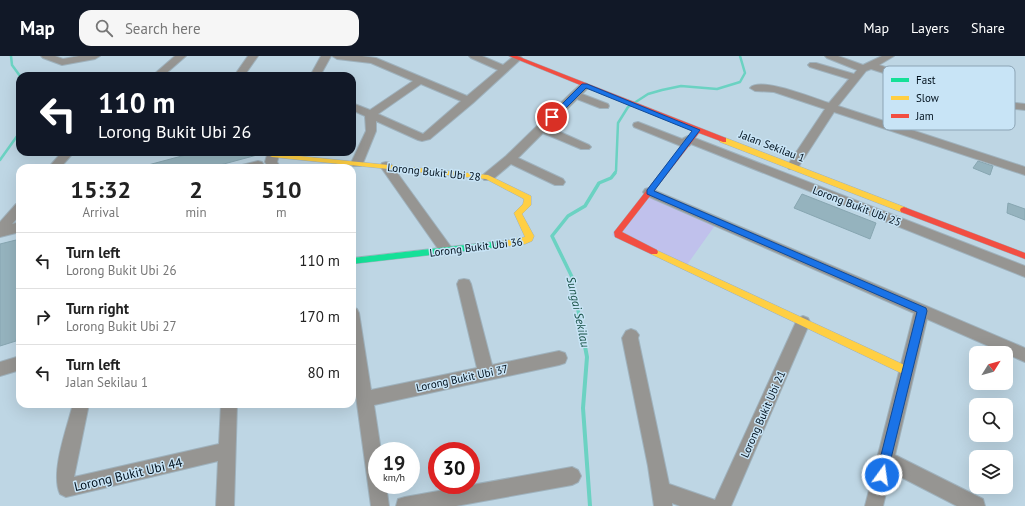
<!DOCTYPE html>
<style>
:root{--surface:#fff;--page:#f6f6f6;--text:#222;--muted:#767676;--line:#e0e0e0;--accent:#111827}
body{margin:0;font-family:"PT Sans",sans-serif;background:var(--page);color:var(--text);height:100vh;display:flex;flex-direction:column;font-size:15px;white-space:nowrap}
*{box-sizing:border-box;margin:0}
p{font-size:13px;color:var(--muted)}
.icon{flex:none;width:22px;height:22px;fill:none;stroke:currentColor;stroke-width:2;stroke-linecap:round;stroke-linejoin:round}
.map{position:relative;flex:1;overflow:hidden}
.details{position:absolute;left:16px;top:108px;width:340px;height:244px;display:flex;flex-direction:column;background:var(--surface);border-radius:12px;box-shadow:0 4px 16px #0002}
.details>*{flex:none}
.hud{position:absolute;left:16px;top:16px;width:340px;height:84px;border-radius:12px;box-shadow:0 4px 16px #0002;background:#111827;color:#fff;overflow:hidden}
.needle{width:26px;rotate:53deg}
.fabs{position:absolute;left:969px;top:290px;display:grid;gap:8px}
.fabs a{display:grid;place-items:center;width:44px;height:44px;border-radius:8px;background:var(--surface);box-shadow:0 4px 16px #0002;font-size:20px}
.speed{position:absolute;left:368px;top:386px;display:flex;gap:8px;font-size:20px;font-weight:700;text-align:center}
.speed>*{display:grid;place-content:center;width:52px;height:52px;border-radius:50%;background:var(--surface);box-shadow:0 4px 16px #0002;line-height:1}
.speed small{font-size:10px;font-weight:400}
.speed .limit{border:6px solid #d22;background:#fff;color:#111}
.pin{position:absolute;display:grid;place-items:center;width:34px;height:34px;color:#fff;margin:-17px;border:2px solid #fff;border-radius:50%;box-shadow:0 1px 4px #0007}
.me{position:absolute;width:44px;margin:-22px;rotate:14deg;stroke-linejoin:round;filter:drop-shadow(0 0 3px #0008)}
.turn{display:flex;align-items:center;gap:14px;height:84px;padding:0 16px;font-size:18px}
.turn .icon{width:52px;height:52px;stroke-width:2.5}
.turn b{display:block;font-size:28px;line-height:34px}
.eta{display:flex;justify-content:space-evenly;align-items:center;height:68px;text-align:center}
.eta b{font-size:24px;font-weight:700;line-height:28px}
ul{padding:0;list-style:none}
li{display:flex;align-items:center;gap:12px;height:56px;padding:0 16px;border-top:1px solid var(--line)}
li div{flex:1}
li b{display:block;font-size:15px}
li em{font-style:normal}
header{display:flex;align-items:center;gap:24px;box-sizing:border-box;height:56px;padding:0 20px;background:var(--accent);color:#fff}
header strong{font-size:19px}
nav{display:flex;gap:22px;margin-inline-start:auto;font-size:14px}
.search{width:280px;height:36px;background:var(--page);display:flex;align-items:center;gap:10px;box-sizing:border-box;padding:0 14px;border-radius:12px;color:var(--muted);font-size:15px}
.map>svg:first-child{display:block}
.green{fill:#c0c1ec}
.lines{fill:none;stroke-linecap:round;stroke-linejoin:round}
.stream-far2{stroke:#6bd2c2;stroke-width:2.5}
.stream-far1{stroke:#6bd2c2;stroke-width:3.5}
.stream{stroke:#6bd2c2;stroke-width:4}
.building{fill:#95b3be;stroke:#87a6b1}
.street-casing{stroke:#9fb2bd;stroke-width:2}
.fast-casing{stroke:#9fb2bd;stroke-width:1}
.slow-casing{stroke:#9fb2bd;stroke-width:1}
.jam-casing{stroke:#9fb2bd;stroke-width:1}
.street{fill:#969592;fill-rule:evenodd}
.fast{fill:#16e098;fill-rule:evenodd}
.slow{fill:#ffcf43;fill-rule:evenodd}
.jam{fill:#f24e42;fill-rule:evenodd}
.route{fill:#1a73e8;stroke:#114b97}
.labels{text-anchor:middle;stroke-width:3;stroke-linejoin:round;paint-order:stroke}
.street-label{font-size:11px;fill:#00101c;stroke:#c8e4f6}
.water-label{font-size:12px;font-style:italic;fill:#134d41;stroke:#c8e4f6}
.near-street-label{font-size:13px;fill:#00101c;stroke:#c8e4f6}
.key{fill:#c8e4f6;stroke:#8ca4b5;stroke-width:1}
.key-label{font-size:11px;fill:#00101c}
</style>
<header>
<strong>Map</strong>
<div class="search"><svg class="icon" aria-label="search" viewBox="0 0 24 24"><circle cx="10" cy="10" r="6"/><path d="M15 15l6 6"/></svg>Search here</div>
<nav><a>Map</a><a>Layers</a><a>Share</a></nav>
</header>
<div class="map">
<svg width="1025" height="450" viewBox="0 0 1025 450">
<rect width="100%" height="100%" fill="#bed6e4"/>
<!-- green -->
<path class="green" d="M644 137 716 168 684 213 612 179Z"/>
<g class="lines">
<!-- stream-far2 -->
<path class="stream-far2" d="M11 0 12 9 20 20
M0 104 20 76
M614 118 616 115 618 67 628 51 648 38 662 34 681 30 717 33 740 26 745 17 740 0"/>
<!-- stream-far1 -->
<path class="stream-far1" d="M580 265 572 221 552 180 568 160 585 150 599 127 611 122 615 117"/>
<!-- stream -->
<path class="stream" d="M580 264 587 301 583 352 590 450"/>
</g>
<!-- building -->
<path class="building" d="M197 96H257V99L209 112H148V109Z
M978 105 993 110 990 119 973 112Z
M802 138 876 167 870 183 794 152Z
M1008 147 1025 153V164L1007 157Z
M20 183V264L16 285 0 290V188Z"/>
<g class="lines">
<defs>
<path id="street" d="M41 0H55L63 3 79 0H100L95 3 62 9 43 2Z
M175 0H186L163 20H152Z
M248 0H258L244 20H234Z
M321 0H331L320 20H310Z
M332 0H362L376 2 467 40 498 14 471 2 469 0H482L503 9 514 0H520L522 2 473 47 430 83 422 85 418 84 376 65V75L363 107 361 110H353L351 107 366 75 365 60 352 54V47L370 54 413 25 371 7 337 3ZM421 28 461 45 423 78 378 58Z
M825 0H838L863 9 882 0H894L879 9 978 41 996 45 1025 48V54L996 51 971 45 871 13 866 15 838 50 1025 111V119L834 56 797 113H789L787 110 825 53 774 36 755 35 750 32C760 20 815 43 829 47L849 23 810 11 808 9 810 7H816L854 18 857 14 827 2Z
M585 27 590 30 582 38 608 48 609 50 608 52H600L577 43 549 71 589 89 591 91 589 93H581L543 77 518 102 563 123 565 126 563 129H555L511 108 492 124H484L482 121 484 118 506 100 571 37 581 28Z
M638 66 682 83 688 80 692 81 1025 210V221L691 88 689 90H681L634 71 633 69 634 67Z
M62 96H74L60 112H48Z
M268 96H280L277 106 281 112H269L265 106Z
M258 105 262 106 264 109 262 112H240L242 109Z
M386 106 390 107 451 191 453 194 451 197 446 199 441 197 380 110 382 107Z
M649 132 1025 292V306L927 263 895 399 983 443 985 450H957L891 416 883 450H865L914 257 645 139 643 136 645 133Z
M20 147V159L12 168 20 166V176L0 181V166L16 148Z
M464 223 469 224 471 228 492 309 559 295 565 297 567 302 565 307 559 309 374 349 381 395H377V429H386L389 450H371L352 311V251L357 253 359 257 371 334 477 312 457 228 459 224Z
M803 260 808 262 810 266 731 450H680L672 447V450H654L648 410 622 282 626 275 631 273 636 275 639 279 638 282 669 428 715 444 796 266 798 262Z
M20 300V314L0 320V306Z
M73 348H89L74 421 219 388 221 348H237L234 450H216L218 405 66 441 60 438C50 417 67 372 73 348Z
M572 411 578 414 581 420 578 426 572 429 456 450H396L398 443 405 441Z"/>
<path id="fast" d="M500 185 504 188 500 191 352 208V202Z"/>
<path id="slow" d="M720 82H726L907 152 908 154 904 157 901 156 720 86Z
M269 97 488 119 531 140V149L522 158 534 180 532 185 525 188 500 191 497 190 496 188 497 186 525 181 514 157 523 148 524 143 486 123 272 101 268 99Z
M654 193 911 312 912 315 911 318 907 319 903 318 651 198 650 196Z"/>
<path id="jam" d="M509 0H517L726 82V86H723L699 77 622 176 657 194 658 196 657 198H651L615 181 614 176 693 75Z
M904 151 1025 197V203L901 156 900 154 901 152Z"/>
</defs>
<!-- street casing -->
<use href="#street" class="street-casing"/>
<!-- fast casing -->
<use href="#fast" class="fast-casing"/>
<!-- slow casing -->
<use href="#slow" class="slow-casing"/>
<!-- jam casing -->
<use href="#jam" class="jam-casing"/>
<!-- street -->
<use href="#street" class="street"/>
<!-- fast -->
<use href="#fast" class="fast"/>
<!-- slow -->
<use href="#slow" class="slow"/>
<!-- jam -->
<use href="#jam" class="jam"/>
</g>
<!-- route -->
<path class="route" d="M582 28H587L700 74 654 135 926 252 927 255 886 423 882 425 878 423 876 419 917 256 647 138V134L692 75 586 32 555 63H550V60Z"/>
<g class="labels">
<!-- street labels -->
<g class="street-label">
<text transform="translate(772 90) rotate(21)" y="4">Jalan Sekilau 1</text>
<text transform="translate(434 116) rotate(6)" y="4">Lorong Bukit Ubi 28</text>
<text transform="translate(857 150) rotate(21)" y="4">Lorong Bukit Ubi 25</text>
<text transform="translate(476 191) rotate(-7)" y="4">Lorong Bukit Ubi 36</text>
<text transform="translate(462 322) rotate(-12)" y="4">Lorong Bukit Ubi 37</text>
<text transform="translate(763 358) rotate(-66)" y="4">Lorong Bukit Ubi 21</text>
</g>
<!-- water labels -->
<g class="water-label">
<text transform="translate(578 256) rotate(78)" y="4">Sungai Sekilau</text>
</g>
<!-- near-street labels -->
<g class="near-street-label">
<text transform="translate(128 418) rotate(-13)" y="5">Lorong Bukit Ubi 44</text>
</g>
</g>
<!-- legend -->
<rect x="883" y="10" width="132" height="64" rx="6" class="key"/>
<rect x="891" y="22" width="18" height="4" fill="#16e098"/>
<rect x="891" y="40" width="18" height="4" fill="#ffcf43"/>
<rect x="891" y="58" width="18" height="4" fill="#f24e42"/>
<g class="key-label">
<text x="916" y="28">Fast</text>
<text x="916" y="46">Slow</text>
<text x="916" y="64">Jam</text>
</g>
</svg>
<div class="fabs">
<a><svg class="needle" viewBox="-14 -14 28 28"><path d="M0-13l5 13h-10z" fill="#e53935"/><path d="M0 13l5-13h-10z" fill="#767676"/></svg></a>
<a><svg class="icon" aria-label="search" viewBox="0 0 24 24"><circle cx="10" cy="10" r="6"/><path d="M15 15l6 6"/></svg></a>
<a><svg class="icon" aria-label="layers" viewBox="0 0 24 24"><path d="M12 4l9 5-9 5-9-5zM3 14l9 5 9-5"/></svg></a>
</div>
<div class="speed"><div>19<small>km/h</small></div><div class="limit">30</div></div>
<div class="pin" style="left:552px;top:61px;background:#d93025"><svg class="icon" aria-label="arrive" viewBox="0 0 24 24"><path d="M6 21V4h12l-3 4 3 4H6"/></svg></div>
<svg class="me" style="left:882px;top:419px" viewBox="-20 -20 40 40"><circle r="17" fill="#1a73e8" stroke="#fff" stroke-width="3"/><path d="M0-11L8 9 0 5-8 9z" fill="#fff"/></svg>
<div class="hud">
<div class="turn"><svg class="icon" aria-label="left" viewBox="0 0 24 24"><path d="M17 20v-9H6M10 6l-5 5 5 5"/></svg><div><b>110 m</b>Lorong Bukit Ubi 26</div></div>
</div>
<section class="details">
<div class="eta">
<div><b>15:32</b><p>Arrival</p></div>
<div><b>2</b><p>min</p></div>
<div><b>510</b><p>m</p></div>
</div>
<ul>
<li><svg class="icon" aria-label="left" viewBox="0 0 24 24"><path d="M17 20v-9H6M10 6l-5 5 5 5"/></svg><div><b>Turn left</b><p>Lorong Bukit Ubi 26</p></div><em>110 m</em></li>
<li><svg class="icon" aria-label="right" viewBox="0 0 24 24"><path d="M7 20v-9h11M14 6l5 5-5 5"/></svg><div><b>Turn right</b><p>Lorong Bukit Ubi 27</p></div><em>170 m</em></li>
<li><svg class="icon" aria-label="left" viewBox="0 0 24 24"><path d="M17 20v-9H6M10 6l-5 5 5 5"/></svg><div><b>Turn left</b><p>Jalan Sekilau 1</p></div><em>80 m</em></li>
</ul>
</section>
</div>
